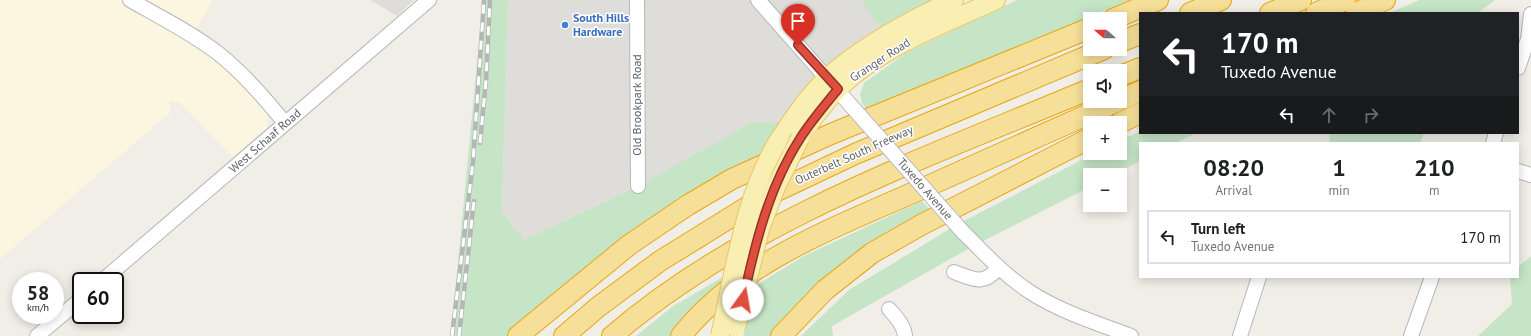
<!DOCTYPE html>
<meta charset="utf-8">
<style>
:root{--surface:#fff;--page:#f6f6f6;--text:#202124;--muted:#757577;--line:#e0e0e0}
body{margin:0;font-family:"PT Sans",sans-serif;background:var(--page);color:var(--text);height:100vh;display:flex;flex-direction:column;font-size:15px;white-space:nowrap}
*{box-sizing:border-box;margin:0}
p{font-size:13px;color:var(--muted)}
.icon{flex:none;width:22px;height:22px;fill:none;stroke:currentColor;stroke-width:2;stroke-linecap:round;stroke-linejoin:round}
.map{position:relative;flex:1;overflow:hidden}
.sheet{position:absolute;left:1139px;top:142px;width:380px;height:136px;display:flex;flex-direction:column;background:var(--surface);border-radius:0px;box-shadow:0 2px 10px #0003}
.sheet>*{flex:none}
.top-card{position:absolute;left:1139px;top:12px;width:380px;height:122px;border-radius:0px;box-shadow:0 2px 10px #0003;background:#202124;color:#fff;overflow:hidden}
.needle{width:26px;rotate:290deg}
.controls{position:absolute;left:1083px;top:12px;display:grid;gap:8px}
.controls a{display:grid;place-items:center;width:44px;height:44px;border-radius:0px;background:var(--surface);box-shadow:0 2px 10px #0003;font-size:20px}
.speed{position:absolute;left:12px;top:272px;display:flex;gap:8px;font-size:20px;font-weight:700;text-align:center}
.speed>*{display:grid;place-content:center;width:52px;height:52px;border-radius:50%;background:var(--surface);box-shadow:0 2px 10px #0003;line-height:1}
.speed small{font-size:10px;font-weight:400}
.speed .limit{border:2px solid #111;border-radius:6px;background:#fff;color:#111}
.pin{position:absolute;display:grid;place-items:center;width:34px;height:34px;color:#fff;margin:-41px -17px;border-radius:50% 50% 50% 0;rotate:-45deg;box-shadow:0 0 4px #0007}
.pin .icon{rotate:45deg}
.me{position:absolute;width:44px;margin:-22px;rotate:13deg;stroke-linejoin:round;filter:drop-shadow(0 0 3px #0008)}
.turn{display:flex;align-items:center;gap:14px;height:84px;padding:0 16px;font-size:18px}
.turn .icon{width:52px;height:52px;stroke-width:2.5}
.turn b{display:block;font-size:28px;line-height:34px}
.lanes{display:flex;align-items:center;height:38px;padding:0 16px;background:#0003;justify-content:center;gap:20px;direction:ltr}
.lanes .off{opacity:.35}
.eta{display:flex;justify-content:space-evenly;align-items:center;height:68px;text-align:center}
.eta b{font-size:24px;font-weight:700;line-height:28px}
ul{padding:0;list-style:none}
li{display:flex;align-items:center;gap:12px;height:54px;margin:0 8px 6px;padding:0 8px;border:2px solid var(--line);border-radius:0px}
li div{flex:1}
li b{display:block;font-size:15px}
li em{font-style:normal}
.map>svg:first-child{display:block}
.commercial{fill:#fcf6e0}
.industrial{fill:#dfddd9}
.green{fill:#c6e5c6}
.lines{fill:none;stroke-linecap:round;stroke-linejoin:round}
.minor-casing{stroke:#b4b7bb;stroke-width:16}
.major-casing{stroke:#e9c667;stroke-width:20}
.highway-casing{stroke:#e8a70f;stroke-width:22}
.minor{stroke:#fff;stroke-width:14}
.major{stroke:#faefb2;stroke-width:18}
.highway{stroke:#f6df98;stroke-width:20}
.rail-casing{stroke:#b5b6b6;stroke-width:4.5}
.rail{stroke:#fff;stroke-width:3;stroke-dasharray:9;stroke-linecap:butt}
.minor-bridge-casing{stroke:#b4b7bb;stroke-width:16;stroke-linecap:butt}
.major-bridge-casing{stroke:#e9c667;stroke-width:20;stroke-linecap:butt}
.minor-bridge{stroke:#fff;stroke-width:14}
.major-bridge{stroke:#faefb2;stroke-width:18}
.route-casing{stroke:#913228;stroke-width:10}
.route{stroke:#df4d3e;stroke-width:7}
.shop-dot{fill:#3f7fe0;stroke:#fff;stroke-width:1.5}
.labels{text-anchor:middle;stroke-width:3;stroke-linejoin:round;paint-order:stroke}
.shop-label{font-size:12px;font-weight:bold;fill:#366cbe;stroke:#fff;text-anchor:start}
.street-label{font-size:12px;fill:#5f6266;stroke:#fff}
</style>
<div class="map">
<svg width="1531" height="336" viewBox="0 0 1531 336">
<rect width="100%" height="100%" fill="#f0eee7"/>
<!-- commercial -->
<path class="commercial" d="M0 0H213L189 41 226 68 246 88 268 114 267 127 233 157 180 103 170 101 169 106 171 112 0 259Z"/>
<!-- industrial -->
<path class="industrial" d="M370 0H414L397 16Z
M508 0H865L863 2 887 36 790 123 638 186 524 240 502 211Z"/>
<!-- green -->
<path class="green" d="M483 0H508L502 211 524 240 638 186 751 123H790L777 143 732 179 518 336H451Z
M865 0H954L887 36 862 2Z
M1017 0H1130L867 110 862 103 860 94 864 83 906 53Z
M1419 0H1495L1478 13H1390Z
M1140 131V133H1196L1176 143H1140V161L1113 175H1090V187L975 245 832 326 833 336H801L849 290 956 225 1095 153H1120V141Z
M1329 133H1424L1420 143H1330Z
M922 201 932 212 773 336H743L755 286 804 256Z
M1531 256V336H1478L1512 304 1510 277H1518V267Z
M726 275 723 288 675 336H636L672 307Z"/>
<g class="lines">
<defs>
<path id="minor" d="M130 0C160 17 192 33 219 54 244 74 265 99 285 123
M637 0 638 186
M758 0 854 109
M1518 68 1528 39 1531 14
M1493 143 1496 133
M1518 171 1531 175
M962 231C984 253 1004 275 1030 292 1061 312 1097 323 1131 336
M954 272C973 279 984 286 998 268
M102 281 429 0
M889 309C896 317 904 325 905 336
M37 336 81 299
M1240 336 1259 277
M1411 336 1432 277"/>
<path id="major" d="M800 138C811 121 823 105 837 90 880 47 942 25 996 0
M777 143C792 120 807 97 827 78 863 45 910 20 954 0"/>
<path id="highway" d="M1190 13 1221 0
M1270 13 1301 0
M1316 13 1345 0
M1356 13 1385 0
M1113 19 1158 0
M1120 42 1140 34
M1120 76 1140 68
M1120 100 1140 91
M1120 123 1140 113
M518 336 629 245 688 205 732 179 831 134 1090 28
M564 336 598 307 660 261 760 199 855 154 1104 49
M612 336C747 220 928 157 1090 89
M681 336C741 261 834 228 919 190 985 160 1052 131 1118 101
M781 336 825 290 872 253 921 225 1090 138"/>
</defs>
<!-- minor casing -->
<use href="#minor" class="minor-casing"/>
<!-- major casing -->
<use href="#major" class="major-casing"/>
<!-- highway casing -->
<use href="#highway" class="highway-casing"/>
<!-- minor -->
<use href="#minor" class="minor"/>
<!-- major -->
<use href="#major" class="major"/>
<!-- highway -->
<use href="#highway" class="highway"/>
<defs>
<path id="rail" d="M480 143 486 80 490 0
M452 336 473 162 484 0
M459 336 474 201"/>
</defs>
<!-- rail casing -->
<use href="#rail" class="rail-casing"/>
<!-- rail -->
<use href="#rail" class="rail"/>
<defs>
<path id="minor-bridge" d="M854 109 962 231"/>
<path id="major-bridge" d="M736 327 760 229 776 187 800 138
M720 336C735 271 743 201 777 143"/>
</defs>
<!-- minor-bridge casing -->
<use href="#minor-bridge" class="minor-bridge-casing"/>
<!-- major-bridge casing -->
<use href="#major-bridge" class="major-bridge-casing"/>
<!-- minor-bridge -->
<use href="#minor-bridge" class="minor-bridge"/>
<!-- major-bridge -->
<use href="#major-bridge" class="major-bridge"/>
</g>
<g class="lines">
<defs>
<path id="route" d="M743 300C755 244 769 186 801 137 812 120 825 105 838 89L798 45"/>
</defs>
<!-- route casing -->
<use href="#route" class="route-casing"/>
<!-- route -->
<use href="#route" class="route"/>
</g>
<!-- markers -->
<circle class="shop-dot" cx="565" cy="25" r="4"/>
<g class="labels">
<!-- shop labels -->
<g class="shop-label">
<text x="573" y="22">South Hills<tspan x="573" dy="14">Hardware</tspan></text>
</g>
<!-- street labels -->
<g class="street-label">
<text transform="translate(880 60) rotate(-33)" y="4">Granger Road</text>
<text transform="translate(637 105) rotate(-90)" y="4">Old Brookpark Road</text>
<text transform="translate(265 141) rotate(-41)" y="4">West Schaaf Road</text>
<text transform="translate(854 155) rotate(-24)" y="4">Outerbelt South Freeway</text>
<text transform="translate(925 189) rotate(49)" y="4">Tuxedo Avenue</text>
</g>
</g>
</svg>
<div class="controls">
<a><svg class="needle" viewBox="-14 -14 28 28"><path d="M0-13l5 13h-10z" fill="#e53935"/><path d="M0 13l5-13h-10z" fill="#757577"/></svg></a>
<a><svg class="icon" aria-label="sound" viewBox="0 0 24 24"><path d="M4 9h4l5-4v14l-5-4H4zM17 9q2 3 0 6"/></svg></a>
<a>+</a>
<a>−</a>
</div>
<div class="speed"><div>58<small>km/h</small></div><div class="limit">60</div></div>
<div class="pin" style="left:798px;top:45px;background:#d93025"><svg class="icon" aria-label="arrive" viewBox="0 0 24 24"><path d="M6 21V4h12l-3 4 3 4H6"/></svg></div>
<svg class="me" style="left:743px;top:300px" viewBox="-20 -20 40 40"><circle r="19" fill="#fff"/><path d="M0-13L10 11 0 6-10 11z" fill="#df4d3e"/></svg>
<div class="top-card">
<div class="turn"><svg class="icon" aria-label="left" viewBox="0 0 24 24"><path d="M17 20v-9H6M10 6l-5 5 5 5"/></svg><div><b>170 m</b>Tuxedo Avenue</div></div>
<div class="lanes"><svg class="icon" aria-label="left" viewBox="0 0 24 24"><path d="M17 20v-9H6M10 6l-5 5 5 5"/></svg><svg class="icon off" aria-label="ahead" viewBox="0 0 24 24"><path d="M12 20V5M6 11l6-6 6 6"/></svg><svg class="icon off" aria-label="right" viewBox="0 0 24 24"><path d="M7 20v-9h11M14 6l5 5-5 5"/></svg></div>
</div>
<section class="sheet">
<div class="eta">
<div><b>08:20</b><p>Arrival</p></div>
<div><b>1</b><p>min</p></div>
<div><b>210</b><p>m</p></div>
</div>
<ul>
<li><svg class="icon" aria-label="left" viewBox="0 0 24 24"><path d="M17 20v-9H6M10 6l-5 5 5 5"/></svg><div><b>Turn left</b><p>Tuxedo Avenue</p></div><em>170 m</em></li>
</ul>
</section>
</div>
